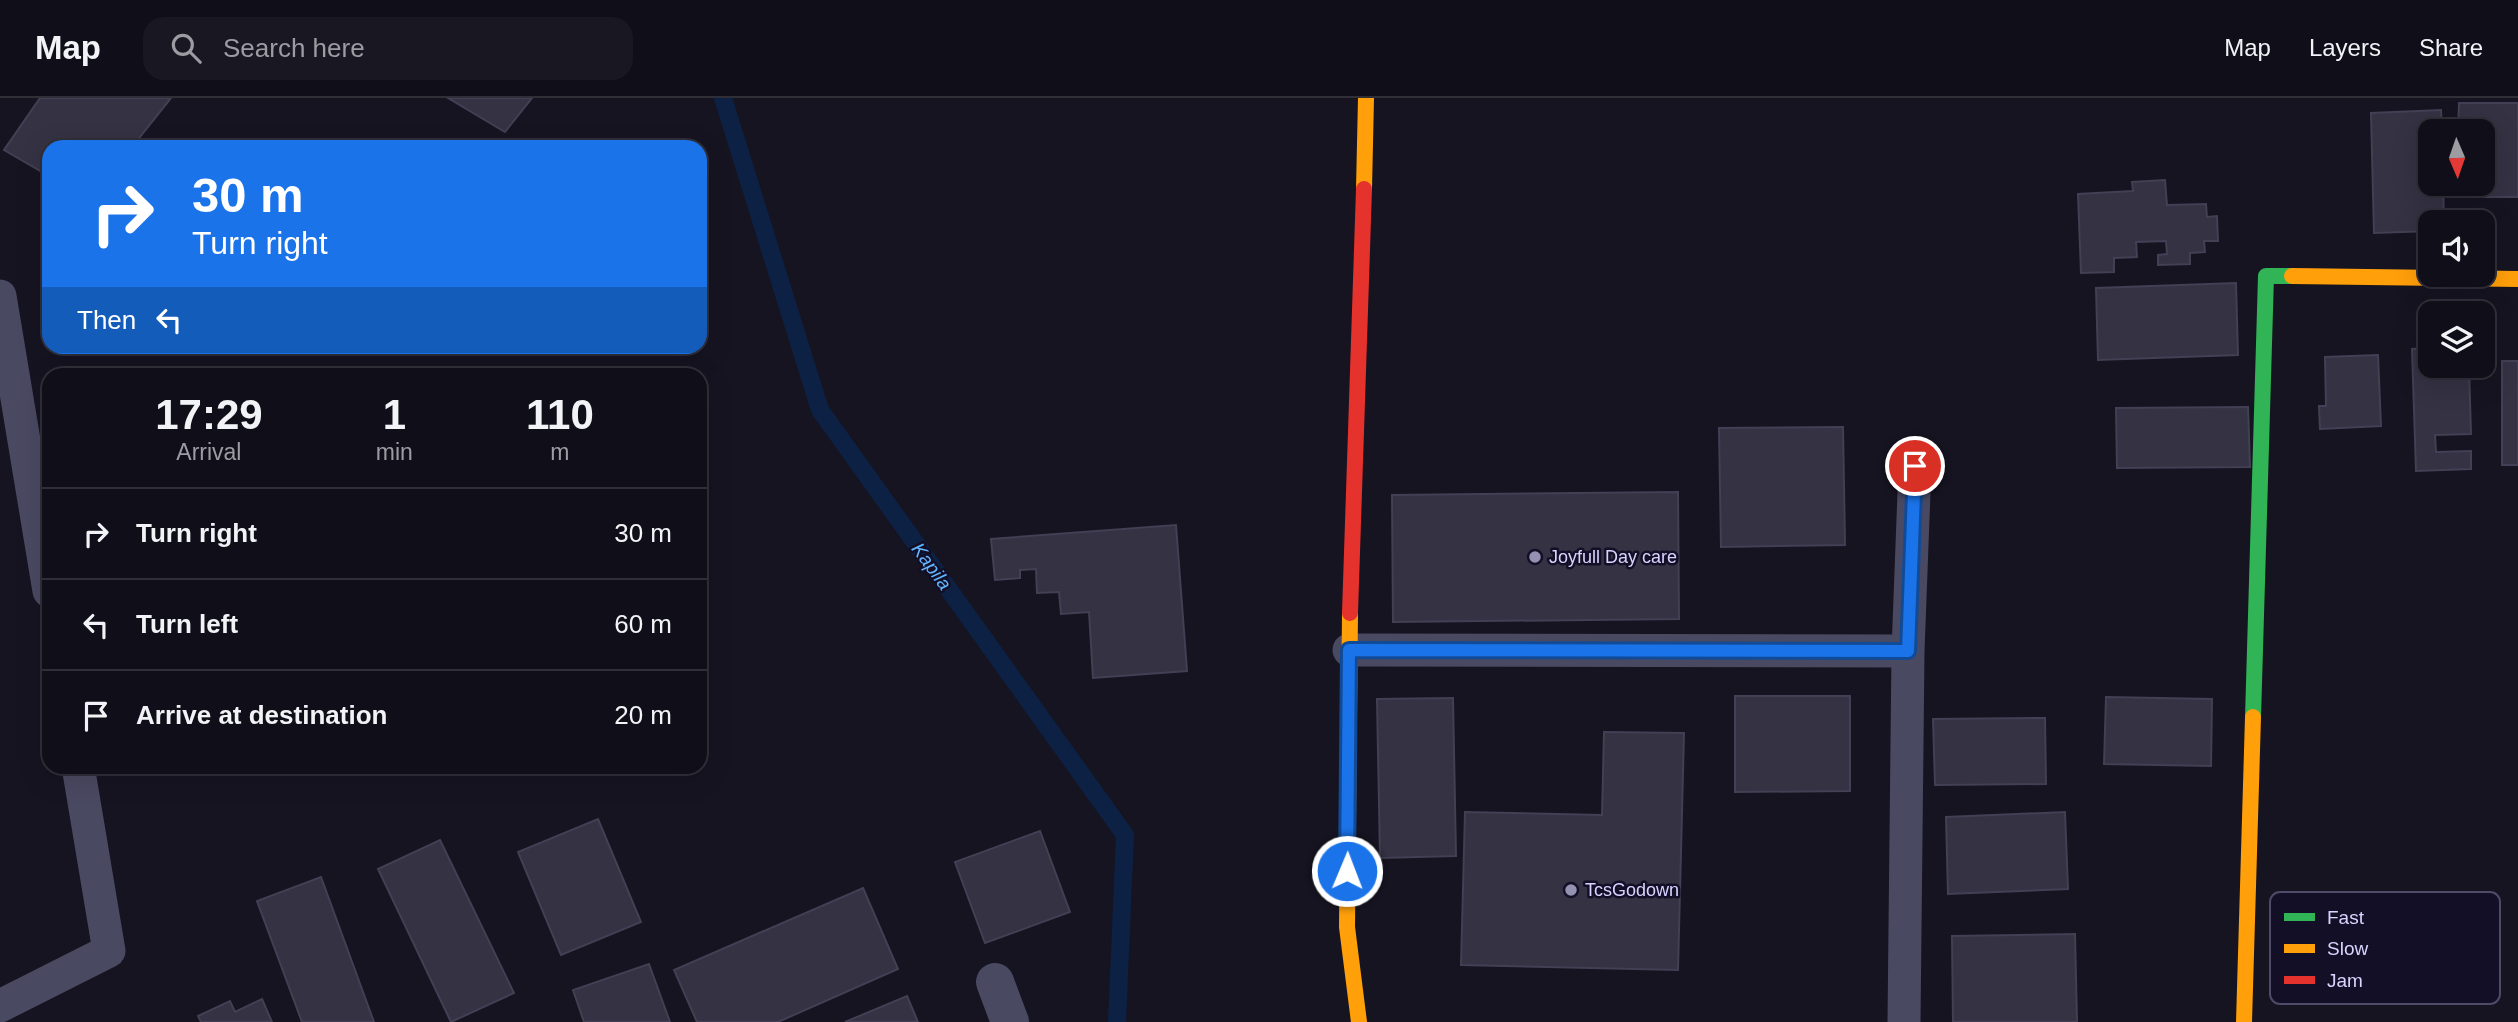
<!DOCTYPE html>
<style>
:root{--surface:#100f19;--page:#191822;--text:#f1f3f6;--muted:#9c9ca2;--line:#302f38}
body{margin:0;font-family:Helvetica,sans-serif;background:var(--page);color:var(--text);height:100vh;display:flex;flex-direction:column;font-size:26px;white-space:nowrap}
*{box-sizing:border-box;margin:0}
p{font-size:23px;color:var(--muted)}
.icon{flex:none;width:38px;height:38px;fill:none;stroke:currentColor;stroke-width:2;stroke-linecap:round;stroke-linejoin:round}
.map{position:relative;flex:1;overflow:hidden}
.drawer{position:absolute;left:42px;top:270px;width:665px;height:406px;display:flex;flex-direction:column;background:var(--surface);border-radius:21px;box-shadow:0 7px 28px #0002,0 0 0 2px var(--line)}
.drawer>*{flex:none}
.top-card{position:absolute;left:42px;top:42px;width:665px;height:214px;border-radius:21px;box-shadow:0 7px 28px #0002,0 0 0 2px var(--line);background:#1a73e8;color:#fff;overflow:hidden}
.needle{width:46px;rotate:178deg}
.controls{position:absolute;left:2418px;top:21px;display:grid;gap:14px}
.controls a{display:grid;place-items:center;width:77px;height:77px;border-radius:14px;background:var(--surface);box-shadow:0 7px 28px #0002,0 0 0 2px var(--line);font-size:35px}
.pin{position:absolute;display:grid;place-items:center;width:60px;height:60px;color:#fff;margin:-30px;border:4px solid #fff;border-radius:50%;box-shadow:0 2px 7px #0007}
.me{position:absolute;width:77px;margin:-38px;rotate:1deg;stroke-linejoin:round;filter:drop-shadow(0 0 5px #0008)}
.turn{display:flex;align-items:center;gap:24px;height:147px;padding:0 35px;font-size:32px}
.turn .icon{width:91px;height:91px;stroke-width:2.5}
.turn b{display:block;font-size:49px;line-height:60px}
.then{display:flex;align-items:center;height:66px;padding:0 35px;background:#0003;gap:14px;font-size:26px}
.eta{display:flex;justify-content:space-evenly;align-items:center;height:119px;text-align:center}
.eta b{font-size:42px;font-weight:600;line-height:49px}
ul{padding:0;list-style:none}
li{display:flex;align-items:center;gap:21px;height:91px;padding:0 35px;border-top:2px solid var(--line)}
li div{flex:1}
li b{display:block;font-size:26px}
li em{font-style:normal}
header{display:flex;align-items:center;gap:42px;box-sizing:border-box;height:98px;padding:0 35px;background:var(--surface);border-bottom:2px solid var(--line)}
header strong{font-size:33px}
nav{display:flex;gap:38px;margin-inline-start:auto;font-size:24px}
.search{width:490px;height:63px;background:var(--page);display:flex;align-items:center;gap:18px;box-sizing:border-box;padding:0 24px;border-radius:21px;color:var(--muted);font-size:26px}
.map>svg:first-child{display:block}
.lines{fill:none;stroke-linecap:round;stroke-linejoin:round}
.stream{stroke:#0d2144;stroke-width:18}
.building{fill:#343243;stroke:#433f54;stroke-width:2}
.lane{stroke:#4a4962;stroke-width:33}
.street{stroke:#4a4962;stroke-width:38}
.fast{stroke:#30b455;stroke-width:16}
.slow{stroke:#ff9f0a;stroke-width:16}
.jam{stroke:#e5322d;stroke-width:16}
.route-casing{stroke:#114b97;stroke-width:18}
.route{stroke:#1a73e8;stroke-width:12}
.poi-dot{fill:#9591b1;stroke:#130f26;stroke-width:2.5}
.labels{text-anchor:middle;stroke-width:5;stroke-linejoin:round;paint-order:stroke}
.poi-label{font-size:18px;fill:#d9d4ff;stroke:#130f26;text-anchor:start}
.water-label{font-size:19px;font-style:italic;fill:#62b6ff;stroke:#130f26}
.key{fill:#130f26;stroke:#4e4a67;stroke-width:2}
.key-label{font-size:19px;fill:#d9d4ff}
</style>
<header>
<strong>Map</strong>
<div class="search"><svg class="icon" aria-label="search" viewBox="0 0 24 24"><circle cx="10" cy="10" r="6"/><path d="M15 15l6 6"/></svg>Search here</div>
<nav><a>Map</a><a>Layers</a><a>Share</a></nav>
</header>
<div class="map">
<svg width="2518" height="924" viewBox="0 0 2518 924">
<rect width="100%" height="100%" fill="#161421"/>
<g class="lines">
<!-- stream -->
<path class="stream" d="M723 0 820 312 1125 737 1117 924"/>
</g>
<!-- building -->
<path class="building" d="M40 0H171L132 49H49V78L4 52Z
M448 0H532L505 34Z
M2459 5H2518V99H2458V86H2483V33H2458Z
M2441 12 2442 33H2431V86H2443L2444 124H2431V133L2374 135 2371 15Z
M2165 82 2167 107 2206 106 2207 119 2217 118 2218 143H2204L2205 154 2190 155V166L2158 167V157L2167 156 2166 143 2136 144 2137 159 2114 160V174L2081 175 2078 96 2133 93 2132 84Z
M2236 185 2238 257 2098 262 2096 190Z
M2431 250V268H2469L2471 336 2435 337 2436 354 2471 353V371L2416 373 2412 251Z
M2378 257 2381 328 2320 331 2319 308H2326L2325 259Z
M2502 263H2518V367H2502Z
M2248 309 2250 369 2117 370 2116 310Z
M1843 329 1845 447 1721 449 1719 330Z
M1678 394 1679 521 1393 524 1392 397Z
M1176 427 1187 573 1093 580 1089 514 1061 516 1059 494 1037 495 1036 471 1020 472V480L995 482 991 441Z
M1735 598H1850V693L1735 694Z
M2106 599 2212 601 2211 668 2104 666Z
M1453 600 1456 758 1380 760 1377 601Z
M2045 620 2046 686 1935 687 1933 621Z
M1604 634 1684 635 1678 872 1461 867 1465 714 1602 717Z
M2065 714 2068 791 1948 796 1946 719Z
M598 721 641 824 561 857 518 754Z
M1040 733 1070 814 985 845 955 764Z
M440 742 514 895 451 924 378 771Z
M321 779 374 924H302L257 803Z
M863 790 898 871 778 924H697L674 872Z
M2075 836 2077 924H1953L1952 838Z
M649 866 670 924H584L573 892Z
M907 898 918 924H845Z
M262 901 272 924H201L198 918 230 903 235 914Z"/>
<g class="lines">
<!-- lane -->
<path class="lane" d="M0 198 49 493
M1349 552 1908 553 1904 924
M1908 553 1915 368
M0 908 109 853 78 668"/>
<!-- street -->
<path class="street" d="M995 884 1010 924"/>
<!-- fast -->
<path class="fast" d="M2253 619 2266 178H2292"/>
<!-- slow -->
<path class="slow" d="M1364 91 1366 0
M2292 178 2518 181
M1350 515 1347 829 1359 924
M2244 924 2253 619"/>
<!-- jam -->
<path class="jam" d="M1350 515 1364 91"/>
</g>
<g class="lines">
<defs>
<path id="route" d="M1347 773 1349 552 1908 553 1915 368"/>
</defs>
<!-- route casing -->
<use href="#route" class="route-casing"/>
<!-- route -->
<use href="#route" class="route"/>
</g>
<!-- markers -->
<g class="poi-dot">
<circle cx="1535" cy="459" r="7"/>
<circle cx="1571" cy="792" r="7"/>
</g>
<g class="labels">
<!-- poi labels -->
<g class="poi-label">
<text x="1549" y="465">Joyfull Day care</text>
<text x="1585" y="798">TcsGodown</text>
</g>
<!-- water labels -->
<g class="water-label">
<text transform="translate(932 468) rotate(54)" y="7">Kapila</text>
</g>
</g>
<!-- legend -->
<rect x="2270" y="794" width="230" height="112" rx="10" class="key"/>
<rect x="2284" y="815" width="31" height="8" fill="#30b455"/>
<rect x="2284" y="846" width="31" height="9" fill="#ff9f0a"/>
<rect x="2284" y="878" width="31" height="8" fill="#e5322d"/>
<g class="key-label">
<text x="2327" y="826">Fast</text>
<text x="2327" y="857">Slow</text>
<text x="2327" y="889">Jam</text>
</g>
</svg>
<div class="controls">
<a><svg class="needle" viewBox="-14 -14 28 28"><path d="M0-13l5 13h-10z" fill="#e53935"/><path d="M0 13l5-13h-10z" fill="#9c9ca2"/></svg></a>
<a><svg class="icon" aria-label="sound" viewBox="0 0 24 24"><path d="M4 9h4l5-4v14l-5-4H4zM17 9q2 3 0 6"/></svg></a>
<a><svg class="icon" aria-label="layers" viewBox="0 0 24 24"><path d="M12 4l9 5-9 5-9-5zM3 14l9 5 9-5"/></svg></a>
</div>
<div class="pin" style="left:1915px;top:368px;background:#d93025"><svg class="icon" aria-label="arrive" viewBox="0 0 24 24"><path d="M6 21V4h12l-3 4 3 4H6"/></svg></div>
<svg class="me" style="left:1347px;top:773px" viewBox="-20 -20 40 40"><circle r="17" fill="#1a73e8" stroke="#fff" stroke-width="3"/><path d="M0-11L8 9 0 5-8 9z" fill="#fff"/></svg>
<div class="top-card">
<div class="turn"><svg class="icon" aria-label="right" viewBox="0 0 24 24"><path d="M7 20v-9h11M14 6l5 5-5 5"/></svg><div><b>30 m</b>Turn right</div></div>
<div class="then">Then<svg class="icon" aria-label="left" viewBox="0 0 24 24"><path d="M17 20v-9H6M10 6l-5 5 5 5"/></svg></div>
</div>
<section class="drawer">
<div class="eta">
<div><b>17:29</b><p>Arrival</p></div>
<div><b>1</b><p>min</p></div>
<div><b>110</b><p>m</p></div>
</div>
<ul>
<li><svg class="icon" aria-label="right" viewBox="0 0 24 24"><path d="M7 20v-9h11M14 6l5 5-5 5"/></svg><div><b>Turn right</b></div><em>30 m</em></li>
<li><svg class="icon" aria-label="left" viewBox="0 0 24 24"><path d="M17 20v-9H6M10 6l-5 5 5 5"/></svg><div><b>Turn left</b></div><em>60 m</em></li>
<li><svg class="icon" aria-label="arrive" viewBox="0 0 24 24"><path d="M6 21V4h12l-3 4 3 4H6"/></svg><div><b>Arrive at destination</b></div><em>20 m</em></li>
</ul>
</section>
</div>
